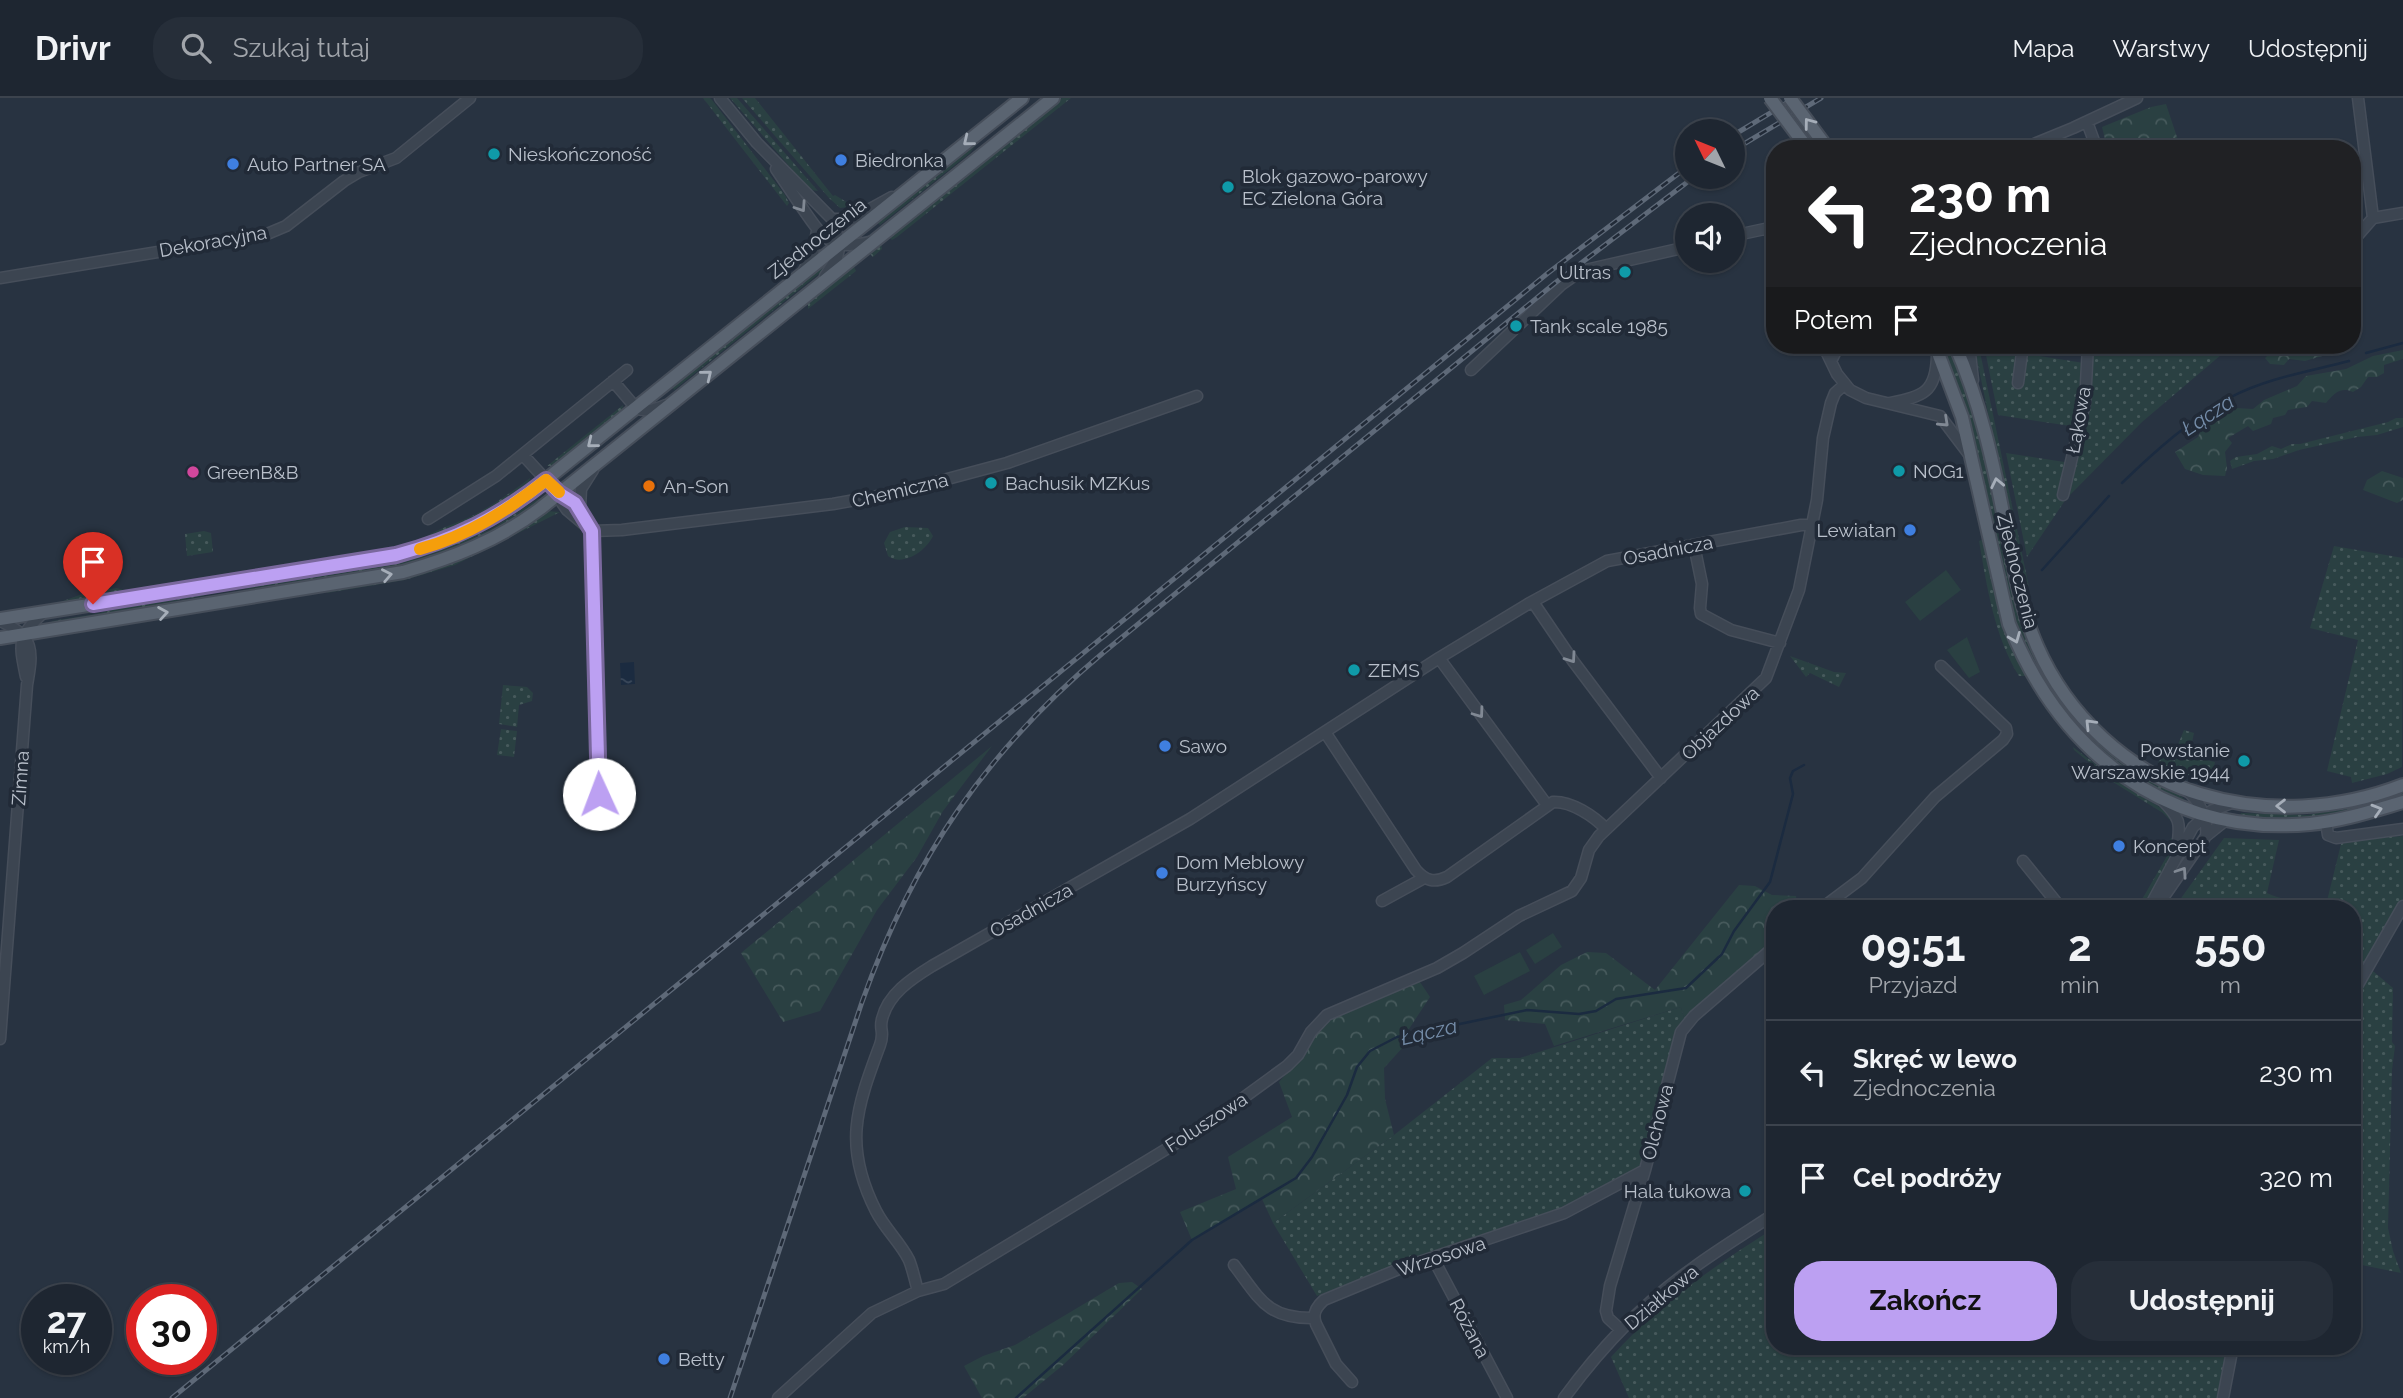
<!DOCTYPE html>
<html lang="pl">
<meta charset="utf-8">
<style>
:root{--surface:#1e2631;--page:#262e39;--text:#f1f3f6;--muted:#a1a5ab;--line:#3c434d;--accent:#bca0f2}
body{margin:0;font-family:Raleway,sans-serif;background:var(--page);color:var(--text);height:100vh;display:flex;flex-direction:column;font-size:26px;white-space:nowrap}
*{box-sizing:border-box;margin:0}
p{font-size:23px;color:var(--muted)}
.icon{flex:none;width:38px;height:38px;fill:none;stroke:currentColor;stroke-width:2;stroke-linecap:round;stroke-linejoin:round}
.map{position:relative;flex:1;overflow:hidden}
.side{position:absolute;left:1766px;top:802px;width:595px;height:455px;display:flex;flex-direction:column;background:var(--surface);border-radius:28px;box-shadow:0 2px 5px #0004,0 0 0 2px var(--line)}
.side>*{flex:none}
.hud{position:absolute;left:1766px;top:42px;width:595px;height:214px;border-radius:28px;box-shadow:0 2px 5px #0004,0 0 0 2px var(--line);background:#202124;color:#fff;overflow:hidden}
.needle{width:46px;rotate:313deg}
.tools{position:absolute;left:1675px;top:21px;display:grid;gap:14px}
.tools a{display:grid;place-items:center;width:70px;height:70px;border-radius:50%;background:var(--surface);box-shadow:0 2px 5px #0004,0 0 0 2px var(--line);font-size:35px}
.speed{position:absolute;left:21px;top:1186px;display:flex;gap:14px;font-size:35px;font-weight:700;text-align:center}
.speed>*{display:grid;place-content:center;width:91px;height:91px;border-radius:50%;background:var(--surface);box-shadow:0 2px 5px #0004,0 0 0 2px var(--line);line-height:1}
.speed small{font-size:18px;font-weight:400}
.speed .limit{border:10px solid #d22;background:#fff;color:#111}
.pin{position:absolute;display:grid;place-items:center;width:60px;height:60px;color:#fff;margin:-72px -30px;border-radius:50% 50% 50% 0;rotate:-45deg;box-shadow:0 0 7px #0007}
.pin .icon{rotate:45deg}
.me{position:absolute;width:77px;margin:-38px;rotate:358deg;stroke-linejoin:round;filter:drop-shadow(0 0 5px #0008)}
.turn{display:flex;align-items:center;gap:24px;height:147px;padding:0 28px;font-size:32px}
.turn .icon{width:91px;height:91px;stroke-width:2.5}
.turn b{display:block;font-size:49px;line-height:60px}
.then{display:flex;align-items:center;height:66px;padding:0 28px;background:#0003;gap:14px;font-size:26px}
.eta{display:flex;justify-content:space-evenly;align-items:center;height:119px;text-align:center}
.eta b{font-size:42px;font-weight:700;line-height:49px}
.button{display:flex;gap:14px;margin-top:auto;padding:14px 28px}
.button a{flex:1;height:80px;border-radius:28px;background:var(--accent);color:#111;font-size:28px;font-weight:700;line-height:80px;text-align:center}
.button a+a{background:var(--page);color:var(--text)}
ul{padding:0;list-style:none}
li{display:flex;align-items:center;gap:21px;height:105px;padding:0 28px;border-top:2px solid var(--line)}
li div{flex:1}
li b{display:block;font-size:26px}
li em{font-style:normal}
header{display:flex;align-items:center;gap:42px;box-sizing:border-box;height:98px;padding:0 35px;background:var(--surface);border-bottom:2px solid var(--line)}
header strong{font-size:33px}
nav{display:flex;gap:38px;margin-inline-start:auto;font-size:24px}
.search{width:490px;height:63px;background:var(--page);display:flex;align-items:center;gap:18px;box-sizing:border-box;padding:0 24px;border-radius:28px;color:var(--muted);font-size:26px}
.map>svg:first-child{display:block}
.grass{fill:url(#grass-dots)}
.forest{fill:url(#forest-crowns)}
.park{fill:#2a4042}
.water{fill:url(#water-ripples)}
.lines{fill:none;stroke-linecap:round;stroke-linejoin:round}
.stream{stroke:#1b2b40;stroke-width:2.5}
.minor-casing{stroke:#464e5a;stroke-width:13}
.major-casing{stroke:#464e5a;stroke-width:16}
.minor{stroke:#3c4551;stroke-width:10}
.major{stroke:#5a6471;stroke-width:12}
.rail-casing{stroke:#5e6978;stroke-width:5}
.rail{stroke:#212a37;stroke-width:2.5;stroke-dasharray:8;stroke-linecap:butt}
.major-bridge-casing{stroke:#464e5a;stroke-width:16;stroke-linecap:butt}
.major-bridge{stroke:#5a6471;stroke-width:12}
.oneway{stroke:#a6aeb9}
.oneway2{stroke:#818994}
.route-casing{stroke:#7a689d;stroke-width:18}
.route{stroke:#bca0f2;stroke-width:12}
.slow{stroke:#f59e0b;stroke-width:12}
.culture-dot{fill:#0f9aa8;stroke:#212a37;stroke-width:2.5}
.shop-dot{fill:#3f7fe0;stroke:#212a37;stroke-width:2.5}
.hotel-dot{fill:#d1479c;stroke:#212a37;stroke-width:2.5}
.food-dot{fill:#e8710a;stroke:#212a37;stroke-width:2.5}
.labels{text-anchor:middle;stroke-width:7;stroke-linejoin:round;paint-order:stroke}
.poi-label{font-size:19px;fill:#b9c0cb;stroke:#212a37;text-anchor:start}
.street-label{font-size:19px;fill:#b9c0cb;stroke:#212a37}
.water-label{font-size:21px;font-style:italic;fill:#748ca8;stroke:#212a37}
</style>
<header>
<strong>Drivr</strong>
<div class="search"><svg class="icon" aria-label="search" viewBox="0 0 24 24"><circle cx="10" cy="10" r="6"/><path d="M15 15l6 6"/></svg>Szukaj tutaj</div>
<nav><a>Mapa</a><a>Warstwy</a><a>Udostępnij</a></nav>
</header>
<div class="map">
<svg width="2403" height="1300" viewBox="0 0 2403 1300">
<defs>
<pattern id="grass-dots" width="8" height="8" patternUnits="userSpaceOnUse" patternTransform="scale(1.75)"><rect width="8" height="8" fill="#2a4042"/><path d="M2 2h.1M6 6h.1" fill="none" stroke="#475a5c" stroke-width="1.8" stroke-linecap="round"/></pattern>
<pattern id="forest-crowns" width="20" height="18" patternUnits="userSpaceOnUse" patternTransform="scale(1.75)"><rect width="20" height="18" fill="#2a4042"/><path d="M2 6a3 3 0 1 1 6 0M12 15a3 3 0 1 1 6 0" fill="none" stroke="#475a5c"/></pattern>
<pattern id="water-ripples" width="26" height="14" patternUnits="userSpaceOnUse" patternTransform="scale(1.75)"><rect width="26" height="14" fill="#1b2b40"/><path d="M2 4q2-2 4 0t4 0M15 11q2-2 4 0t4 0" fill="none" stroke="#3a485a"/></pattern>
</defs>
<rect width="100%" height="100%" fill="#283341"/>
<!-- grass -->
<path class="grass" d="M703 0H710L712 2 785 97 789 105 787 108Z
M730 0H737L818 93 810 92Z
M742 0H755L833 98 835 97 848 105 858 104 859 108 840 110 829 100Z
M1062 0H1071L897 139 892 142 889 139Z
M978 44 970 55 880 127 878 125Z
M881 145 882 151 873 159 870 156 854 169 856 173 808 211V205L811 201Z
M829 164 826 170 674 292 672 288Z
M1942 247H1949L1966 289 2042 569 2036 573 2016 530 1966 313Z
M1974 247H1979V249L2029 489 2022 481Z
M2090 247H2226L2228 251 2142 324 2066 401 2027 459 2006 355 2071 365 2077 329 1998 317 1985 252 2015 254 2090 266Z
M623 307 622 313 616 320 553 368H547Z
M2396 320H2403V329L2377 337 2357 339 2299 352 2273 361 2254 363 2232 371 2230 363 2236 359 2257 356 2272 348 2281 351 2292 346H2300L2388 324Z
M530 380C530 406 437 439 414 448 430 432 454 427 474 417 494 406 512 394 530 380Z
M545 400 495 434 423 464 355 477 312 481 248 491 244 489 421 456 490 432 538 401Z
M546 413 560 414 455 467 405 482 327 495 329 492C390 483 450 472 505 440 519 432 532 422 546 413Z
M905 429 928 430 933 438C926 453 903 469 888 458L884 445 890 434Z
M204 433 211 435 213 454 187 458 185 436Z
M1982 442 2005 531 2027 578H2019C1994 538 1987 488 1979 443Z
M2334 448 2403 460 2402 669 2387 676 2352 685 2351 679 2327 673 2358 542 2310 530Z
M117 490 123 492 107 499 49 508 88 494Z
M209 494 203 498C153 506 103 519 53 527L52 523 95 516 153 502Z
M1790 558 1834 574 1846 575 1839 589 1810 575 1806 579Z
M2047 579C2072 612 2093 642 2128 667 2146 680 2175 690 2188 705 2124 680 2081 636 2042 582Z
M503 587 527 589 533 595 532 603 519 607 517 629 499 626Z
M501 631 517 633 514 659 497 657Z
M2184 632 2194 635 2189 658 2215 664 2210 685 2158 665 2165 653 2174 656Z
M2073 649 2123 687 2166 713 2176 728 2163 715 2113 684 2074 652Z
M2403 693V697L2332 717 2309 720 2240 719 2241 715 2308 717 2358 707Z
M2176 738C2169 765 2156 787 2143 810H2137L2167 758 2170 741Z
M2403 738V804L2367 868 2393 890 2392 944 2395 948 2392 972 2388 1130 2393 1153 2401 1175 2352 1165V810H2174L2224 740 2279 742 2267 795C2285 804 2307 804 2326 807L2342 742Z
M1681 909 1685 924 1646 1086 1623 1082 1541 1121 1411 1161 1317 1198 1273 1125 1394 1037 1492 960H1520Z
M1774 1130V1248H2229L2217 1300H1629L1611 1259C1661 1204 1712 1170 1774 1130Z"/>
<!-- forest -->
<path class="forest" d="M2166 6 2181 51H2155L2142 45 2128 43 2107 49 2102 29 2151 9Z
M2297 247H2331L2329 256 2305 263 2289 261 2284 267 2270 266 2265 260 2270 255Z
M2403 252V261L2384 267V275L2377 279H2368L2361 289 2353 294C2341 288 2333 296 2326 305L2312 303 2307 309 2288 312 2285 317 2273 320 2271 326 2253 333 2248 328 2228 340 2232 345 2225 354 2227 370 2225 378 2203 377 2185 371 2175 354 2198 339 2205 324 2236 310 2253 311 2264 302 2297 288 2306 278 2346 271 2373 258Z
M2382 373 2403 380V402L2397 405 2363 392 2367 382Z
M992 648 943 713 917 759 877 812 820 913 783 924 741 855Z
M1739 787 1755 788 1772 797 1796 798 1797 810H1774V848L1710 904 1681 942 1685 924 1681 909 1554 948 1545 926 1505 922 1504 907 1521 902 1561 867 1587 854 1606 855 1655 892Z
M1418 881 1430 899 1407 934 1405 947 1384 970 1385 1001 1394 1037 1273 1125 1262 1101 1192 1142 1180 1114 1236 1091 1228 1059 1292 1019 1279 984 1299 961 1322 925Z
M1132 1184 1142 1191 1063 1267 1023 1300H982L964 1268 983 1258 1015 1247 1119 1185Z"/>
<!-- park -->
<path class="park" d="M1946 472 1961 492 1920 523 1905 504Z
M1967 539 1980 574 1969 580 1947 552Z
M1553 835 1562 849 1535 866 1526 852Z
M1520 854 1530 873 1484 897 1474 878Z"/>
<!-- water -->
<path class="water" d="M634 564 635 586 621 587 620 565Z"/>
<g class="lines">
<!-- stream -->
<path class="stream" d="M2366 255 2403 245
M2122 385C2155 353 2191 321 2231 299 2267 280 2311 273 2349 263
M2042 472 2109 398
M1016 1300 1192 1142 1296 1080 1312 1059 1347 997 1357 969 1370 953 1397 939 1527 912 1579 916 1596 913 1616 901 1686 890 1722 856 1734 833 1770 784 1793 696 1790 680 1793 673 1804 667"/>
<defs>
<path id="minor" d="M720 0 757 45 832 121 840 146 837 160 825 178
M2358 0 2373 120
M2087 24 2094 43V51
M2022 51 2073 30 2137 0
M2057 51 2058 37
M776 71C784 83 793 96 801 108 823 140 831 155 873 143
M832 121H852L892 99
M1769 130 1774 142
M1732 138 1774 129
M2352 144 2373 120 2403 115
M804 172 813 155 817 133
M0 180 267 136 286 128 344 83 359 74 396 60 470 0
M1823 247 1837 276 1850 292 1866 300 1940 318 1968 355
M1969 247 1973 282
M1831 263 1839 247
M1471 272 1561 187 1581 173 1687 149
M613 283 636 310C646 315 656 311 666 307
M2018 285 2023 247
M1890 305C1923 298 1936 295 1937 258
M523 357 546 382 567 412 592 433 622 432 833 406 895 395 1007 365 1197 298
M557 393 575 405 592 433 599 696
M2063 397 2085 305 2088 247
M580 410 581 391 593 372
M428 421 496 378 627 272
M1694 447 1702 486 1700 510 1701 516 1731 532 1780 545
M1533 504 1573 563 1661 680
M0 523C35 538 33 553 27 587L0 941
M1439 560 1547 707
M26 579C19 545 17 539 44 514
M1325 634 1416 772C1426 783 1434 785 1447 779L1553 704C1571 703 1594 718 1606 731
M2186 692C2200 703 2208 720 2206 738
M2162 702C2180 720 2181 724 2177 750
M2326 724 2328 737 2336 740 2403 731
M2023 763 2061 810
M1382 803 1424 780
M1822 810 1862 780 1935 699 2003 642 2007 636 2006 630 1941 568
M2149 810 2193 729 2211 713 2234 704
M2156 810 2206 738 2226 722
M2352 897 2403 808
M1433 1160 1507 1300
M1234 1167C1260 1201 1267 1221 1314 1220
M918 1193C915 1183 913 1172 909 1162 900 1144 885 1131 876 1113 843 1048 856 1011 880 947 885 933 879 933 882 921 888 896 911 881 932 868L1190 721 1439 560 1528 506 1607 463 1801 427H1812
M1621 1232 1608 1220 1606 1213 1610 1188 1645 1072 1681 934 1694 918 1774 849
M1352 1284 1336 1266 1316 1226C1312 1216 1316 1209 1324 1202L1399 1171 1564 1115 1645 1072
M778 1300 872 1215 918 1193 944 1186 1206 1027 1287 968 1298 957 1311 934 1327 917 1437 870 1463 855 1519 818 1572 793 1581 780 1589 752 1599 738 1766 580 1799 492 1817 402 1823 340 1831 305 1835 295 1844 287
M1564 1300C1600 1251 1643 1205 1693 1170 1719 1151 1747 1134 1774 1116
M2223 1300 2233 1248"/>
<path id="major" d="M1935 247 1962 319 2009 526C2060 654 2167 739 2310 726 2342 723 2372 713 2403 704
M1955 247C1980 304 1993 363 2005 425 2013 466 2020 509 2037 548 2067 617 2128 675 2200 696 2266 716 2339 712 2403 687
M0 521 396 458C443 444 488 427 527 397L1022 0
M0 540 403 474C452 460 499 442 541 410L1053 0"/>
</defs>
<!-- minor casing -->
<use href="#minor" class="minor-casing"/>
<!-- major casing -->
<use href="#major" class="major-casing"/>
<!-- minor -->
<use href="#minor" class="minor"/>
<!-- major -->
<use href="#major" class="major"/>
<defs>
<path id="rail" d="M1732 38 1795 0
M1732 53 1821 0
M172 1300 1548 175 1687 69
M730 1300 862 904C913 760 987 652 1104 554L1555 185 1694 79"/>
</defs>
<!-- rail casing -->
<use href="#rail" class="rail-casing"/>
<!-- rail -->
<use href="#rail" class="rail"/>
<defs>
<path id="major-bridge" d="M1770 0 1808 51
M1790 0 1828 51"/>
</defs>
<!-- major-bridge casing -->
<use href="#major-bridge" class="major-bridge-casing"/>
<!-- major-bridge -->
<use href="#major-bridge" class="major-bridge"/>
</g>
<!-- one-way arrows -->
<defs><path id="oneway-chevron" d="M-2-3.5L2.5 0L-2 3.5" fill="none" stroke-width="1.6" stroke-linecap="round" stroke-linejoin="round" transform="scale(1.75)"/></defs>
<g class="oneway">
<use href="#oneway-chevron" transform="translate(1809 25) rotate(-127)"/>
<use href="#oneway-chevron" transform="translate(968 43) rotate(141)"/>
<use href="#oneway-chevron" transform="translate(707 277) rotate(-39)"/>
<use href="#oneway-chevron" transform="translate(592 345) rotate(141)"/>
<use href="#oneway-chevron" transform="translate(1997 385) rotate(-102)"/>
<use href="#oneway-chevron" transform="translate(387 477) rotate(-11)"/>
<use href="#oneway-chevron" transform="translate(163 515) rotate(-9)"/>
<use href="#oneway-chevron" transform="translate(2015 540) rotate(68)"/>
<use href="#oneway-chevron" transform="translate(2090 626) rotate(-134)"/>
<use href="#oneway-chevron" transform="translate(2281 708) rotate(-180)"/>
<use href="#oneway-chevron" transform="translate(2377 712) rotate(-17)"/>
</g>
<g class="oneway2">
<use href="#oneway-chevron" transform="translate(801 109) rotate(56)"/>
<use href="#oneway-chevron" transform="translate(1944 324) rotate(43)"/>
<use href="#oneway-chevron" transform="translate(1571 560) rotate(55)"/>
<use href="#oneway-chevron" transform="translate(1479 615) rotate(54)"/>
<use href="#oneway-chevron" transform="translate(2182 774) rotate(-56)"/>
</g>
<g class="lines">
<defs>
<path id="route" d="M93 506 396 457C455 441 498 420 546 382L559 395 575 405 592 433 599 696"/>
</defs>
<!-- route casing -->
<use href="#route" class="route-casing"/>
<!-- route -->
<use href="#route" class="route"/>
<!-- slow -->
<path class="slow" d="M420 451C468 438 508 412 546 382L559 394"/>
</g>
<!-- markers -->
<g class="culture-dot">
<circle cx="494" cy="56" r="7"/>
<circle cx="1228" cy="89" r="7"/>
<circle cx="1625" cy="174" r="7"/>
<circle cx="1516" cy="228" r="7"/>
<circle cx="1899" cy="373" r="7"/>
<circle cx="991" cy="385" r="7"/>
<circle cx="1354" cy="572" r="7"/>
<circle cx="2244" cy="663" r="7"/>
<circle cx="1745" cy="1093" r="7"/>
</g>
<g class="shop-dot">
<circle cx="841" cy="62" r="7"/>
<circle cx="233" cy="66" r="7"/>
<circle cx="1910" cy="432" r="7"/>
<circle cx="1165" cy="648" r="7"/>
<circle cx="2119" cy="748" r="7"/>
<circle cx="1162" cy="775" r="7"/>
<circle cx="664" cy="1261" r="7"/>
</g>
<circle class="hotel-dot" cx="193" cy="374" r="7"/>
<circle class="food-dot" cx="649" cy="388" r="7"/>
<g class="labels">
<!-- poi labels -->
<g class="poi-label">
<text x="508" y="63">Nieskończoność</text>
<text x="855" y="69">Biedronka</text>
<text x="247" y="73">Auto Partner SA</text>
<text x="1242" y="85">Blok gazowo-parowy<tspan x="1242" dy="22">EC Zielona Góra</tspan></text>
<text x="1611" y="181" text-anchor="end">Ultras</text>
<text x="1530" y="235">Tank scale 1985</text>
<text x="1913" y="380">NOG1</text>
<text x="207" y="381">GreenB&amp;B</text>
<text x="1005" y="392">Bachusik MZKus</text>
<text x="663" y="395">An-Son</text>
<text x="1896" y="439" text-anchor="end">Lewiatan</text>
<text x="1368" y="579">ZEMS</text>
<text x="1179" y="655">Sawo</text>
<text x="2230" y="659" text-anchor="end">Powstanie<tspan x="2230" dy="22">Warszawskie 1944</tspan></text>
<text x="2133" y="755">Koncept</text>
<text x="1176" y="771">Dom Meblowy<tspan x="1176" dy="22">Burzyńscy</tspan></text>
<text x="1731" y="1100" text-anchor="end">Hala łukowa</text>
<text x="678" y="1268">Betty</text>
</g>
<!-- street labels -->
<g class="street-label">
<text transform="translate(817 140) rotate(-38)" y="7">Zjednoczenia</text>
<text transform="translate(213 143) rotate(-10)" y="7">Dekoracyjna</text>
<text transform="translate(2078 322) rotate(-80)" y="7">Łąkowa</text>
<text transform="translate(900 392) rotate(-13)" y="7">Chemiczna</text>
<text transform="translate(1668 452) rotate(-11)" y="7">Osadnicza</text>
<text transform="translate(2018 473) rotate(76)" y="7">Zjednoczenia</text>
<text transform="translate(1720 625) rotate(-43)" y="7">Objazdowa</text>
<text transform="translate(20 680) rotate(-86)" y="7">Zimna</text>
<text transform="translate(1031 812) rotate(-29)" y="7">Osadnicza</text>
<text transform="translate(1206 1024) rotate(-33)" y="7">Foluszowa</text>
<text transform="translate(1657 1024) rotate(-76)" y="7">Olchowa</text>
<text transform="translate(1441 1158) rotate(-18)" y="7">Wrzosowa</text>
<text transform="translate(1661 1199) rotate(-40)" y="7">Działkowa</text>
<text transform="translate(1470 1230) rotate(62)" y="7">Różana</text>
</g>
<!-- water labels -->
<g class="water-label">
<text transform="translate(2208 317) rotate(-33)" y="7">Łącza</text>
<text transform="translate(1429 934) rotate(-13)" y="7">Łącza</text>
</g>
</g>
</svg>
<div class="tools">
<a><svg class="needle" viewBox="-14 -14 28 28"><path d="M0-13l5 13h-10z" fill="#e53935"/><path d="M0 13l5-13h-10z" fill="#a1a5ab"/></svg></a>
<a><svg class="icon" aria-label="sound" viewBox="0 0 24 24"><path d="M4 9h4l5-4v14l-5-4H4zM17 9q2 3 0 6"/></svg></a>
</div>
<div class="speed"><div>27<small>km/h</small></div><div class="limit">30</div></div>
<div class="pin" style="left:93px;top:506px;background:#d93025"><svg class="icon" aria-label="arrive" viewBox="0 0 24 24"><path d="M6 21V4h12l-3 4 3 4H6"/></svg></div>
<svg class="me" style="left:599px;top:696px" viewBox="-20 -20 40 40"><circle r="19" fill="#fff"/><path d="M0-13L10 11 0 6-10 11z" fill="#bca0f2"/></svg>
<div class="hud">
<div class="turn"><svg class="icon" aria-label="left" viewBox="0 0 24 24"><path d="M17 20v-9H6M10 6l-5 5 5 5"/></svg><div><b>230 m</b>Zjednoczenia</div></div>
<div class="then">Potem<svg class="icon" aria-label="arrive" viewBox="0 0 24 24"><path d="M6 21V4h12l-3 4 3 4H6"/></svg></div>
</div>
<section class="side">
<div class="eta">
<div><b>09:51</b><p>Przyjazd</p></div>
<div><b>2</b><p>min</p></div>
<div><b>550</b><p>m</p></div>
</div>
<ul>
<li><svg class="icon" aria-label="left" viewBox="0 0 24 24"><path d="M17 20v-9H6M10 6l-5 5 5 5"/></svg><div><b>Skręć w lewo</b><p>Zjednoczenia</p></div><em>230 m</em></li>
<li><svg class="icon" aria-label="arrive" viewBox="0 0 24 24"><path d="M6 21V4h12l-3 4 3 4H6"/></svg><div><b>Cel podróży</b></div><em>320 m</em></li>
</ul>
<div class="button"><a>Zakończ</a><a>Udostępnij</a></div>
</section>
</div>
